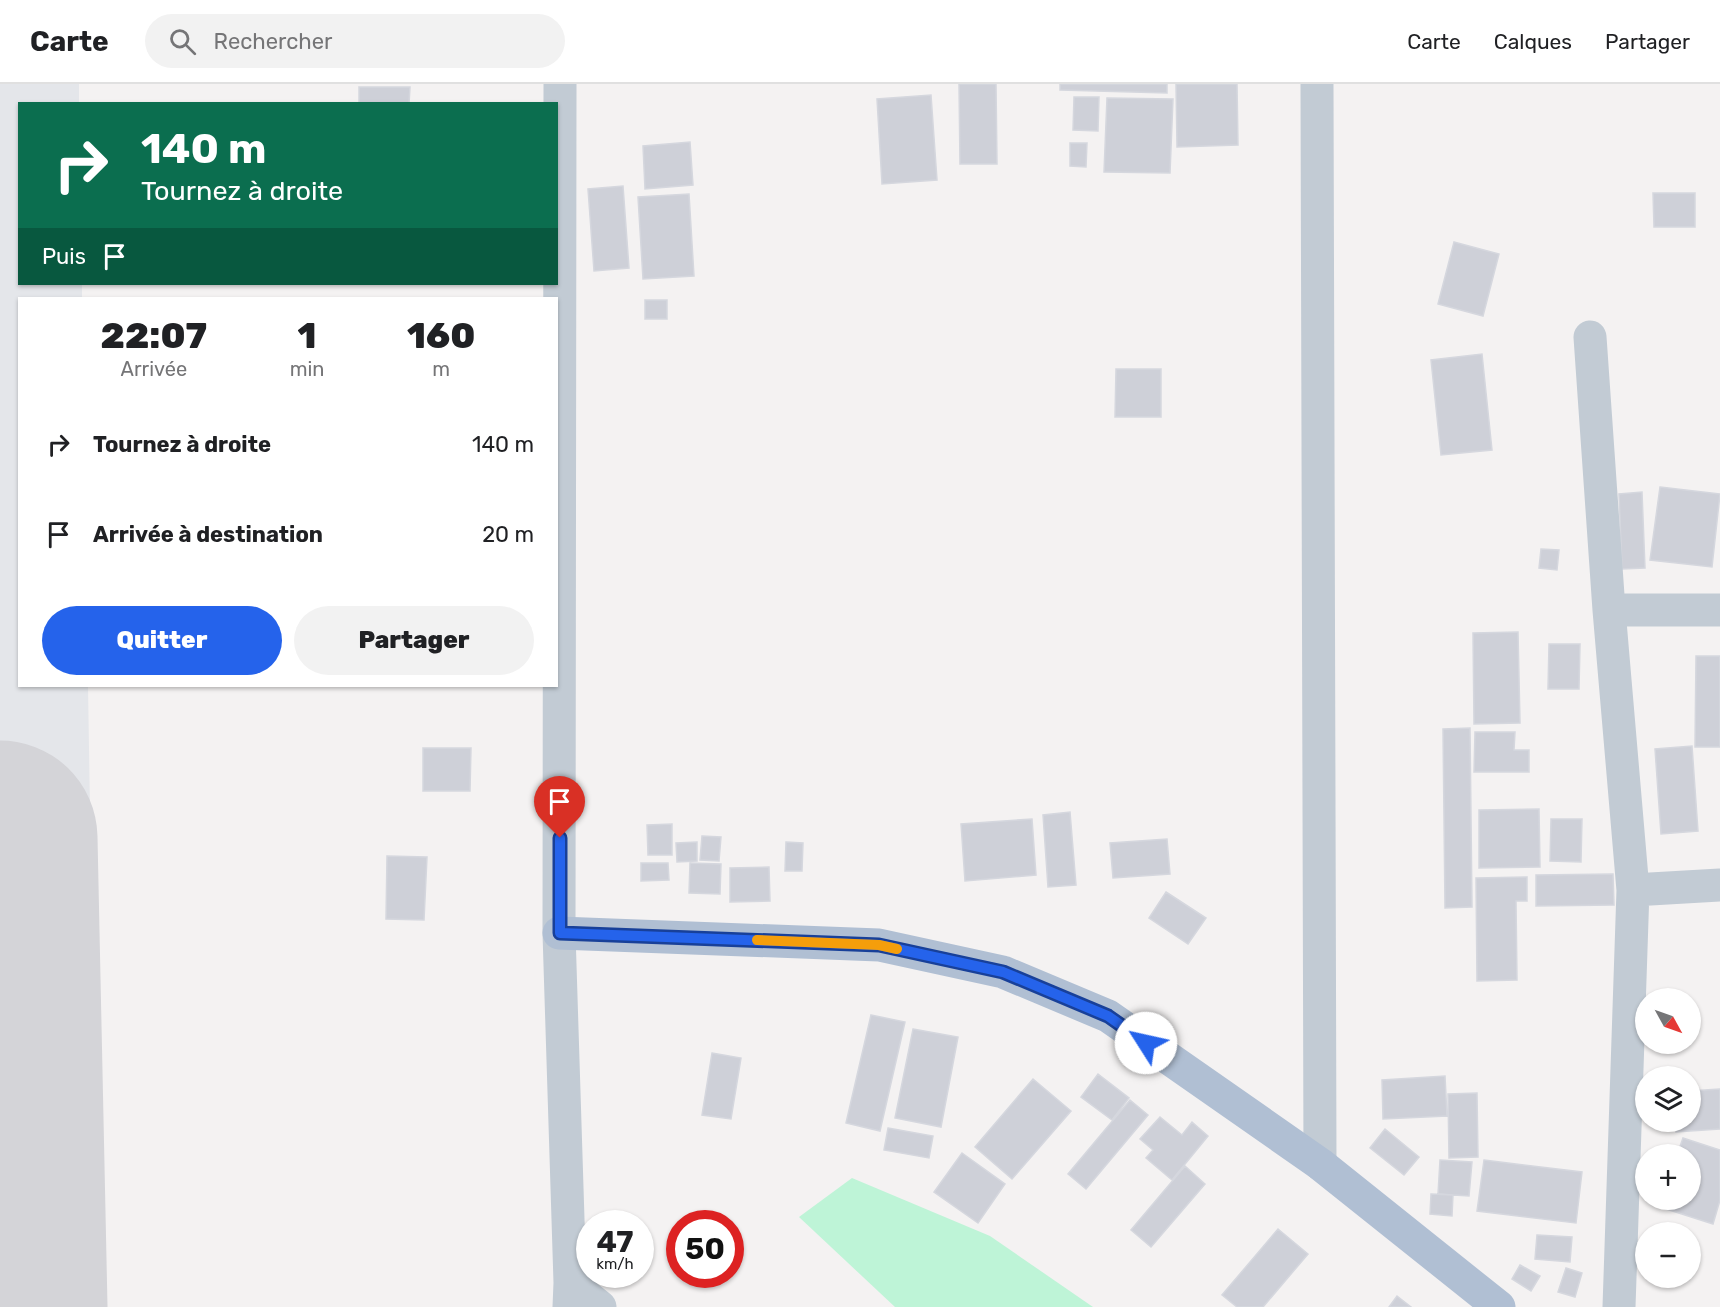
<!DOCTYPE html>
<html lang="fr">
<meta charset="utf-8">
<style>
:root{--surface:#fff;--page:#f2f2f2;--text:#202124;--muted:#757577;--line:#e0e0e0;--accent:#2563eb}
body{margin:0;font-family:Rubik,sans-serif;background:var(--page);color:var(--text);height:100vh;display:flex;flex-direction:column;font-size:22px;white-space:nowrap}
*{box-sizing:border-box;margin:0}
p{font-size:20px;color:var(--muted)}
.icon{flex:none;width:33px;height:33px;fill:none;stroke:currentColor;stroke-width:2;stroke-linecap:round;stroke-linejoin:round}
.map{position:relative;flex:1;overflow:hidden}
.panel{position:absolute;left:18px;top:213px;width:540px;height:390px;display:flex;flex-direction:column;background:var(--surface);border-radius:0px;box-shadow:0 2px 4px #0004}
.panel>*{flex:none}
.banner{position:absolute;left:18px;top:18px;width:540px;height:183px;border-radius:0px;box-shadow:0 2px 4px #0004;background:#0b6e4f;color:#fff;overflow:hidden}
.needle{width:39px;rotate:130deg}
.fabs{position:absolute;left:1635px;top:904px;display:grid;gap:12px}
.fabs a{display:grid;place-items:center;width:66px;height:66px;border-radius:50%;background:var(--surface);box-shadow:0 2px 4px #0004;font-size:30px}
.speed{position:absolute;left:576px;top:1126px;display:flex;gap:12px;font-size:30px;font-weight:700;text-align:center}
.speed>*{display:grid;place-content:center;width:78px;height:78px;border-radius:50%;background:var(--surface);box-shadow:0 2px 4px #0004;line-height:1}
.speed small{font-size:15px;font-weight:400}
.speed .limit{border:9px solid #d22;background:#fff;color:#111}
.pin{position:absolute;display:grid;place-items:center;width:51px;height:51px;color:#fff;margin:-62px -26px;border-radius:50% 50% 50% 0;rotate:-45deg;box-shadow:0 0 6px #0007}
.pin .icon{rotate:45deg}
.me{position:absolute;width:66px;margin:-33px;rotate:305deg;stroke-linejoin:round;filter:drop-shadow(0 0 4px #0008)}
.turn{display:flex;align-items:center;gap:21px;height:126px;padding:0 24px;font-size:27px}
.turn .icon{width:78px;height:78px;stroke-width:2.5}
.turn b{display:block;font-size:42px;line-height:51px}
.then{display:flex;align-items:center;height:57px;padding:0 24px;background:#0003;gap:12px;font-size:22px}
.eta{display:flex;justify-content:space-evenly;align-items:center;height:102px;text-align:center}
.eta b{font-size:36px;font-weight:800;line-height:42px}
.primary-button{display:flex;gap:12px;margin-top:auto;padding:12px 24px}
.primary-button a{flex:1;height:69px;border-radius:36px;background:var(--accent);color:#fff;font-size:24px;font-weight:800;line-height:69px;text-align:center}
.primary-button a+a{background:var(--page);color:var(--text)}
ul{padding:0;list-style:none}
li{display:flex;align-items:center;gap:18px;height:90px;padding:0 24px}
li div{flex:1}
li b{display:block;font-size:22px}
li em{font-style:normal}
header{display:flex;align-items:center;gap:36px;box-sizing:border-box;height:84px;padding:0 30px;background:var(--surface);border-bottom:2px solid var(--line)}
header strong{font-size:28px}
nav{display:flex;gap:33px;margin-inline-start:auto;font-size:21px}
.search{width:420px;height:54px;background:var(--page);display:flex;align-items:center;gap:15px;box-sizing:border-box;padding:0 21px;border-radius:33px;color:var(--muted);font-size:22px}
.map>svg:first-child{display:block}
.airport{fill:#e4e6ea}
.green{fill:#bef4d7}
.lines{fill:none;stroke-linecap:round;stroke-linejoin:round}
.runway{stroke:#d4d4d8;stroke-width:195}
.building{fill:#ced0d8;stroke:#d5d7de;stroke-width:1.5}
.minor{stroke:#c2cbd4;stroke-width:33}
.major{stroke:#b0bfd3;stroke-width:33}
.route-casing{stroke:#184099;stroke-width:15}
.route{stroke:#2563eb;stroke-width:10}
.slow{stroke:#f59e0b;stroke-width:10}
</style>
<header>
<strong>Carte</strong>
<div class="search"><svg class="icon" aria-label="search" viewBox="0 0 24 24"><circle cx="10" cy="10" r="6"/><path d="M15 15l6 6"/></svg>Rechercher</div>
<nav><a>Carte</a><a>Calques</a><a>Partager</a></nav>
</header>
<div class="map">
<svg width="1720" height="1223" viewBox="0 0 1720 1223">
<rect width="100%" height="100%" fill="#f4f2f2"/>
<!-- airport -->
<path class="airport" d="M0 0H79V19L20 20V200H82V214H20V602H88L98 1223H0Z"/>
<!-- green -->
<path class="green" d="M852 1094 990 1152 1093 1223H895L799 1133Z"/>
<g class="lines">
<!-- runway -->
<path class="runway" d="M0 754 10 1223"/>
</g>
<!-- building -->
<path class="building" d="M959 0H996L997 80H960Z
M1060 0H1167V9L1060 6Z
M1176 0H1237L1238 61 1177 63Z
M359 3H410L409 20H359Z
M931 11 937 96 882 100 877 15Z
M1074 13H1099L1098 47 1073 46Z
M1107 14 1173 15 1170 89 1104 88Z
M690 58 693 101 645 105 643 62Z
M1070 59H1087L1086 83 1070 82Z
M623 102 629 184 594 187 588 105Z
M1653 109H1695V143H1654Z
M689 110 694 192 643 195 638 113Z
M1454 158 1499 170 1483 232 1438 220Z
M645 216H667V235H645Z
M1482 270 1492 366 1441 371 1431 276Z
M1116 285H1161V333H1115Z
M1660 403 1720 410 1712 483 1650 476Z
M1642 408 1645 484 1622 485 1619 410Z
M1541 465 1559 466 1557 486 1539 484Z
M1518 548 1520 639 1474 640 1473 549Z
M1549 560H1580L1579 605H1548Z
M1696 572H1720V663H1695Z
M1470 644 1472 823 1445 824 1443 645Z
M1475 648H1515L1514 666H1529V688H1474Z
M1692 662 1698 747 1661 750 1655 665Z
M423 664H471L470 707H423Z
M1539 725 1540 783 1479 784V726Z
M1070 728 1076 801 1048 803 1043 731Z
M1032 735 1036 791 965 797 961 740Z
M1551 735H1582L1581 778 1550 777Z
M672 740V771H648L647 741Z
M702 752 721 753 719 777 700 776Z
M1167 755 1170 790 1113 794 1110 759Z
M697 758V777L677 778 676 759Z
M786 758 803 759 802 787H785Z
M387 772 427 773 424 836 386 835Z
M641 779H668L669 796 641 797Z
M690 779 721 780 720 810 689 809Z
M769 783 770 817 730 818V784Z
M1613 790 1614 821 1536 822V791Z
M1527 793V817H1516L1517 896 1477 897 1476 794Z
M1166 808 1206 834 1188 860 1149 834Z
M871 931 905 938 880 1047 846 1039Z
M913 945 958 953 941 1043 895 1034Z
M712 969 741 974 731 1035 702 1031Z
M1098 990 1129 1014 1112 1036 1081 1013Z
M1445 992 1447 1032 1383 1035 1382 996Z
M1033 995 1071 1027 1012 1095 975 1063Z
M1720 1005V1045L1676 1048V1038H1690V1007Z
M1477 1009 1478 1073 1449 1074 1448 1010Z
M1130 1016 1148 1031 1086 1105 1068 1090Z
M1160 1033 1182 1051 1192 1038 1208 1052 1172 1096 1146 1074 1153 1066 1140 1055Z
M888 1044 933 1052 929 1074 884 1066Z
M1385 1045 1419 1073 1404 1091 1370 1064Z
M1683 1054 1720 1066V1116L1713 1140 1660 1123 1663 1116H1690V1071H1677Z
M962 1069 1005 1100 978 1139 934 1108Z
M1440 1076 1472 1078 1469 1112 1438 1110Z
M1484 1076 1582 1088 1576 1139 1477 1127Z
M1185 1082 1205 1100 1151 1163 1131 1146Z
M1431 1110 1453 1111 1452 1132 1430 1130Z
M1278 1145 1308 1170 1263 1223H1237L1222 1211Z
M1537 1151 1572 1153 1570 1178 1535 1175Z
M1520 1181 1540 1192 1531 1207 1512 1195Z
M1566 1184 1582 1189 1575 1213 1558 1208Z
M1397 1212 1411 1223H1389Z"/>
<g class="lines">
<!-- minor -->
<path class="minor" d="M560 0 559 849 570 1199 569 1223
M1317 0 1320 1080
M1590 253 1609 526 1633 806 1619 1223
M1609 526H1720
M1633 806 1720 801
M570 1199 600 1223"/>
<!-- major -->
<path class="major" d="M559 849 879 861 1003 888 1108 932 1320 1080 1499 1223"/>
</g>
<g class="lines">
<defs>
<path id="route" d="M560 754V849L879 861 1003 888 1108 932 1146 959"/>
</defs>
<!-- route casing -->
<use href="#route" class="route-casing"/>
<!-- route -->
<use href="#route" class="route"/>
<!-- slow -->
<path class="slow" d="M757 856 879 861 897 865"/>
</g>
</svg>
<div class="fabs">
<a><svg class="needle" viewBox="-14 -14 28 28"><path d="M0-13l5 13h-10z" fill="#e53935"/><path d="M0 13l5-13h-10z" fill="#757577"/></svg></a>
<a><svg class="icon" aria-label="layers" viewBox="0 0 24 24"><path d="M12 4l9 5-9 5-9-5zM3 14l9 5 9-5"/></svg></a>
<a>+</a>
<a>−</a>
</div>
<div class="speed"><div>47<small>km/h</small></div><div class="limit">50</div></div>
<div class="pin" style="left:560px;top:754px;background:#d93025"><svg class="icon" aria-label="arrive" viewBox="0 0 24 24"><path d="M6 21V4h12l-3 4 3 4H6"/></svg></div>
<svg class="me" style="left:1146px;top:959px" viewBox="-20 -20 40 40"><circle r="19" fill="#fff"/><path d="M0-13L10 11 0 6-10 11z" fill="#2563eb"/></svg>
<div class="banner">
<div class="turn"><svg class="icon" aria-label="right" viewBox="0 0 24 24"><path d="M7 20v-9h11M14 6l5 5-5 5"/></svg><div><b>140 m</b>Tournez à droite</div></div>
<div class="then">Puis<svg class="icon" aria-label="arrive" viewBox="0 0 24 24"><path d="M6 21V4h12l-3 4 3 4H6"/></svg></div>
</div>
<section class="panel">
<div class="eta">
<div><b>22:07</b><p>Arrivée</p></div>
<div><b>1</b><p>min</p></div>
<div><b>160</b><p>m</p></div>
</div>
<ul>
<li><svg class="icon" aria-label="right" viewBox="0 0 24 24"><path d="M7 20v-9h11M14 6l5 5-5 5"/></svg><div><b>Tournez à droite</b></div><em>140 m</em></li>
<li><svg class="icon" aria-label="arrive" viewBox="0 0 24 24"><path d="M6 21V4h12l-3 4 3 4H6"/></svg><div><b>Arrivée à destination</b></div><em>20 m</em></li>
</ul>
<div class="primary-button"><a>Quitter</a><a>Partager</a></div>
</section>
</div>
